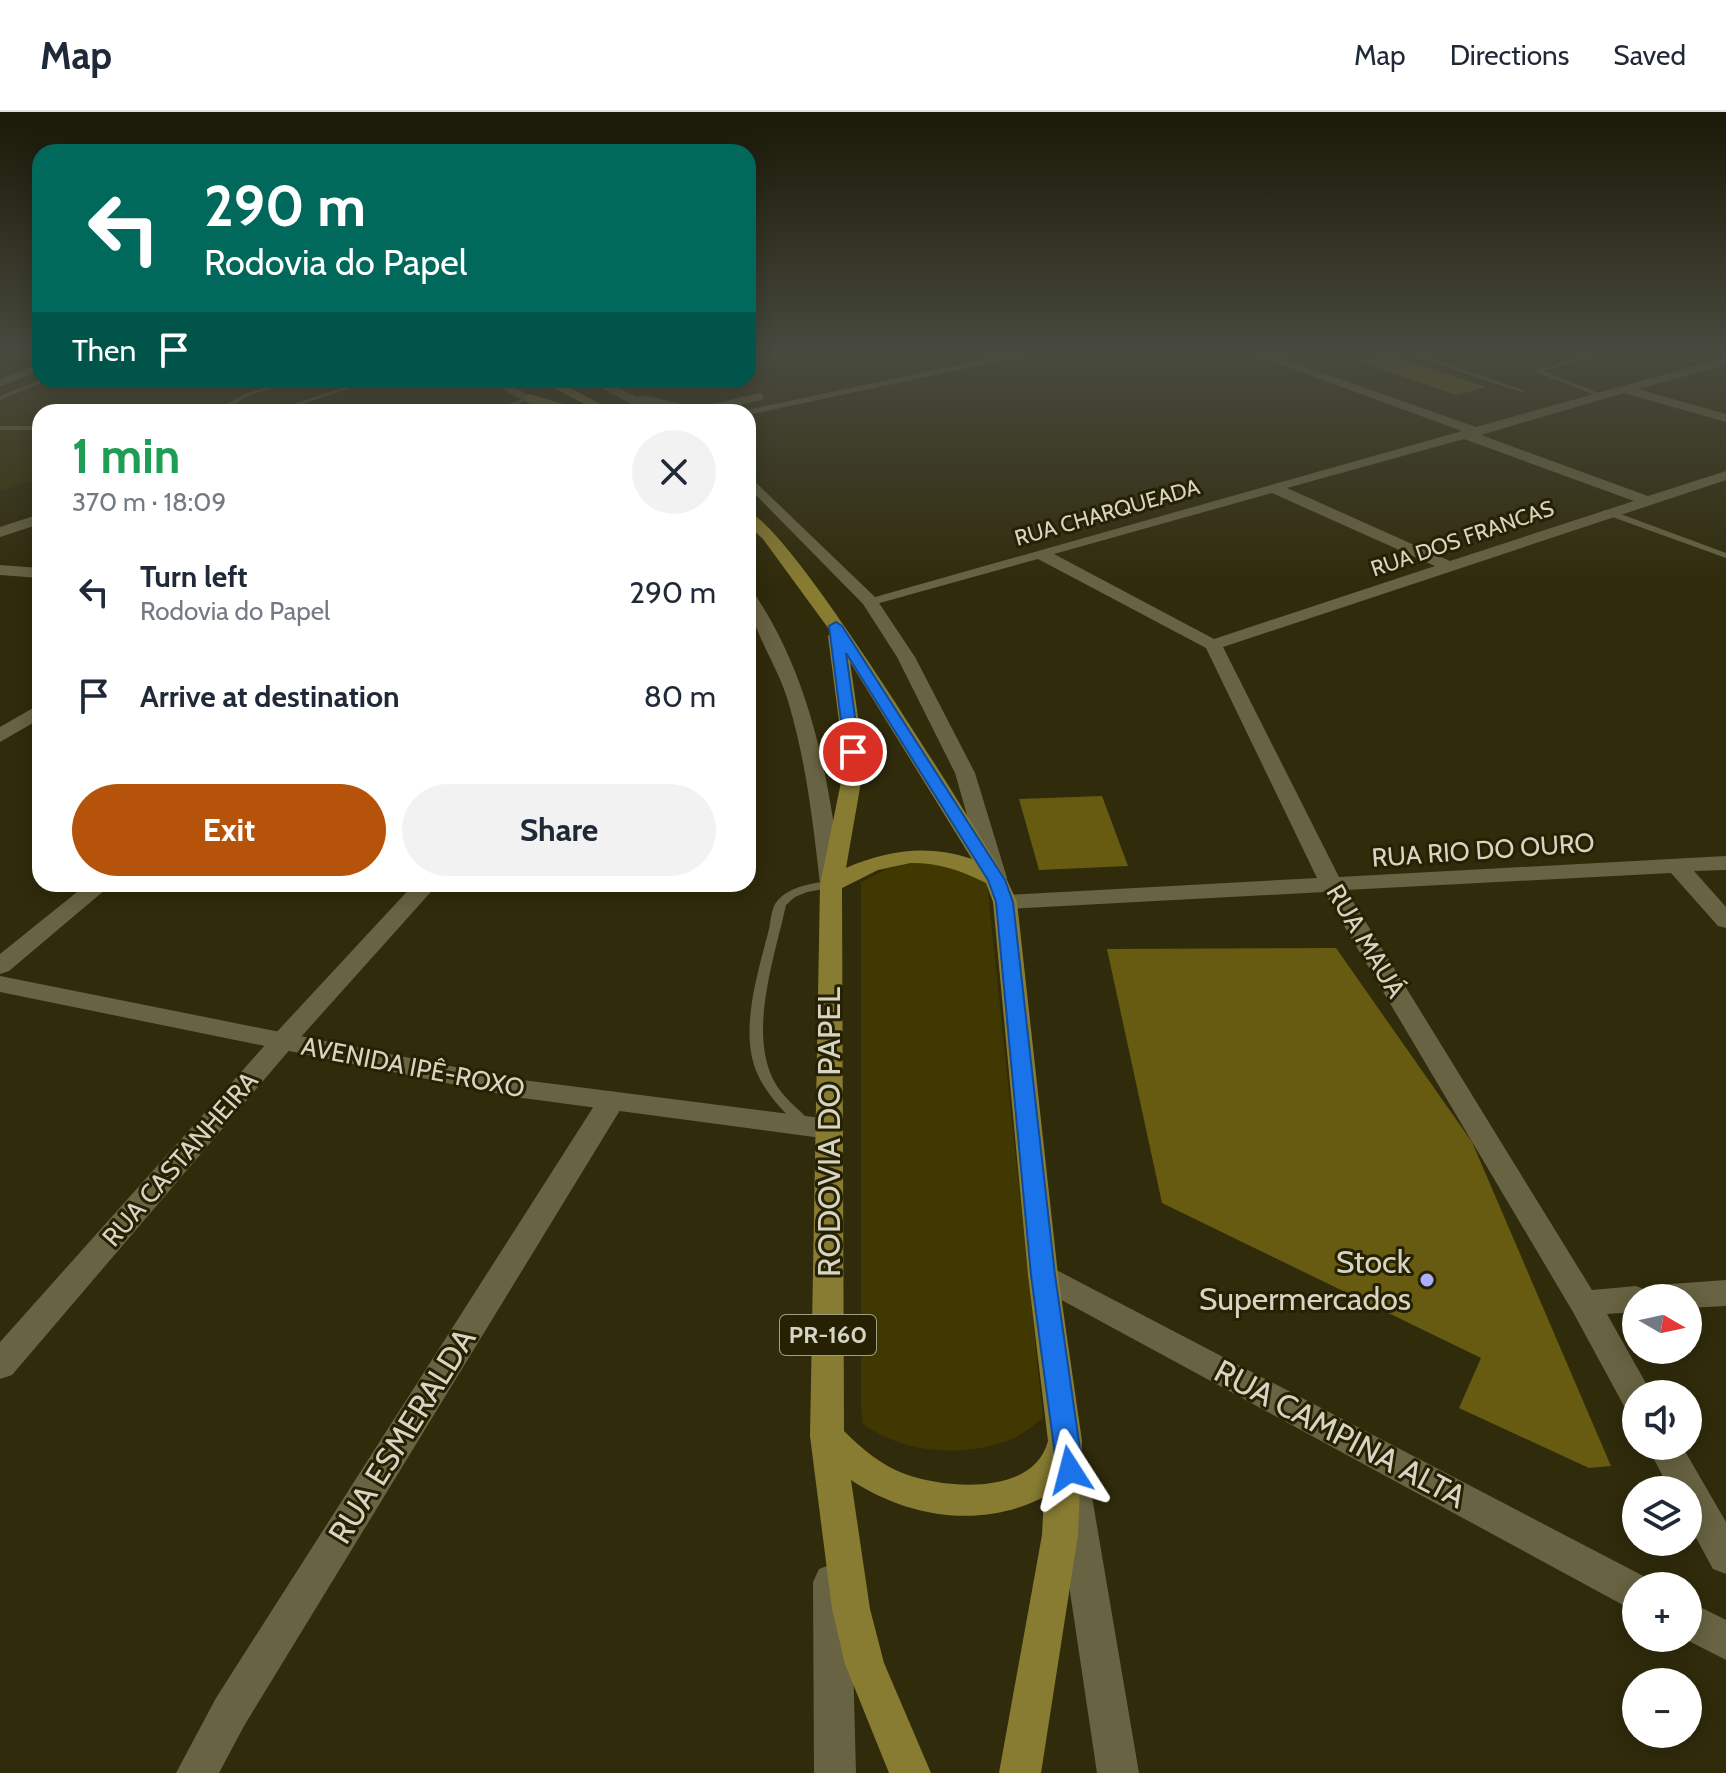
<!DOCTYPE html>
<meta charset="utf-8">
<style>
:root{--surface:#fff;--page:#f2f2f3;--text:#1f2937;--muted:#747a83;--line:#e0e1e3;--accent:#b45309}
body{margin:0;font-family:Cabin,sans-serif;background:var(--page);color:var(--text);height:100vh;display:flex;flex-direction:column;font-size:30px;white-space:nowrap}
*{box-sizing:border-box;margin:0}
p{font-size:26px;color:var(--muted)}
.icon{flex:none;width:44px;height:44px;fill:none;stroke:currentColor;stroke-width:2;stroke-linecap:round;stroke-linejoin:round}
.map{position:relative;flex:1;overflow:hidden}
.details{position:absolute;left:32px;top:292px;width:724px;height:488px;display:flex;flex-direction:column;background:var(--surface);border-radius:24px;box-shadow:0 4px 20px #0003}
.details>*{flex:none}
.guide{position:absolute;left:32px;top:32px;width:724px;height:244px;border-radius:24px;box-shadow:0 4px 20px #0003;background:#00695c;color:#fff;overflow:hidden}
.needle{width:52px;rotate:99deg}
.buttons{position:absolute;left:1622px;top:1172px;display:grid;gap:16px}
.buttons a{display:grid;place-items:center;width:80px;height:80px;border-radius:50%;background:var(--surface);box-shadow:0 4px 20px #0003;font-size:40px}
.pin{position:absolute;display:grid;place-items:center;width:68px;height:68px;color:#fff;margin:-34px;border:4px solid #fff;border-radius:50%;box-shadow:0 2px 8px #0007}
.me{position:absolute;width:88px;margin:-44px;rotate:351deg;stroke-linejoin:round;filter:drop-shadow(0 0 6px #0008)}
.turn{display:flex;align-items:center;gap:28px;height:168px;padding:0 40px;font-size:36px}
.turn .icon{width:104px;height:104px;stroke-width:2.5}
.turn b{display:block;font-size:56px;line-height:68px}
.then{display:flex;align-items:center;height:76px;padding:0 40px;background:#0003;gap:16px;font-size:30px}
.round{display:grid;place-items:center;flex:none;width:84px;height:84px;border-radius:42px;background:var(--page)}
.overview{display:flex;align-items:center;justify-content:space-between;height:136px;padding:0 40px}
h1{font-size:48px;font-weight:700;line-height:60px;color:#1e9e55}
.action{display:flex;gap:16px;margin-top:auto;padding:16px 40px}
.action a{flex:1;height:92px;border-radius:48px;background:var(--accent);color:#fff;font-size:32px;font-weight:700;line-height:92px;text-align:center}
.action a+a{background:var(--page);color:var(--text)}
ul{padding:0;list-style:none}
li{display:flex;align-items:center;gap:24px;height:104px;padding:0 40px}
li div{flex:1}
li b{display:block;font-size:30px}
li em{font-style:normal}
header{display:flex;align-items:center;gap:48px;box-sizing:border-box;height:112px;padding:0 40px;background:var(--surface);border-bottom:2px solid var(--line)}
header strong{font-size:38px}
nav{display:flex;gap:44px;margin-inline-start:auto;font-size:28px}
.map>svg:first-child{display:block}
.built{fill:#393209}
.green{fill:#403800}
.building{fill:#665b10}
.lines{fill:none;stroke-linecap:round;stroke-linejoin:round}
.service{fill:#686342;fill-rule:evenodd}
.minor{fill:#686342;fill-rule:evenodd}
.tertiary{fill:#686342;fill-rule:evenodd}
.secondary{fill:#686342;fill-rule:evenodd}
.primary{fill:#887c32;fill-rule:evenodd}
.route{fill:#1a73e8;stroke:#114b97;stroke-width:2}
.poi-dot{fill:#aab0fb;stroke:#262102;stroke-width:3}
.labels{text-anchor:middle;stroke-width:6;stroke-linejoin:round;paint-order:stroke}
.far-street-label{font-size:22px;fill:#d6d4c2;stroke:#262102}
.shield{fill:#262102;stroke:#a19e88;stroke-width:2}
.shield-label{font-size:24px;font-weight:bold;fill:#d6d4c2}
.street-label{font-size:26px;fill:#d6d4c2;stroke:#262102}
.near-street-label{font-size:32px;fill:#d6d4c2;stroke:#262102}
.near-poi-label{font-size:32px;fill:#d6d4c2;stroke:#262102;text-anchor:end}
</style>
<header>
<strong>Map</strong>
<nav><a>Map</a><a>Directions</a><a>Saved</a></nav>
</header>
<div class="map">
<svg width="1726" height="1661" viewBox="0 0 1726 1661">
<rect width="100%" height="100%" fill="#302b0b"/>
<!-- built -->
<path class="built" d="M40 262V268H352L250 300H40V366L0 379V278Z"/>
<!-- green -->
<path class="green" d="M920 749 986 761 1043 1306C1034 1313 1023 1322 1012 1327 965 1346 904 1342 863 1312L861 1296V770L887 757Z"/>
<!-- building -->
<path class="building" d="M1389 243 1486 275 1457 283 1360 250Z
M1102 684 1128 754 1039 758 1019 687Z
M1336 836 1472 1030 1611 1354 1589 1356 1459 1296 1481 1246 1162 1091 1107 837Z"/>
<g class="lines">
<!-- service -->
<path class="service" d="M1399 239H1408L1526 279 1521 280Z
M1600 239H1610L1543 259 1604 283V285H1600L1534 259Z
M40 268H48L0 288V284Z
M289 268H298L248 284 222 300H214L244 282Z
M366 268H375L279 300H269Z
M528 285 533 286 495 300H486Z
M0 314H40V318H0Z
M1604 398H1610L1726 441V446L1604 402Z
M823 770H831L837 773 835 775 807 780 795 785 786 793C775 844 748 920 774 969 782 985 799 997 811 1010L813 1014 811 1018H801C782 997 763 980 754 953 741 912 759 857 769 817 771 808 771 795 778 788 789 776 807 772 823 770Z"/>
<!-- minor -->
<path class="minor" d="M1023 239H1047L748 303 737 300Z
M1243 239H1261L1476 315 1726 245V253L1638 277 1726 302V310L1624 281 1481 323 1648 384 1726 359V368L1223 535 1339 765 1726 744V758L1694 759 1726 795V816L1718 814 1671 761 1346 778 1592 1178 1636 1174 1646 1178 1657 1173 1726 1168V1194L1688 1196V1186H1636V1200L1607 1202 1652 1282H1636V1298L1624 1294 1573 1200 1324 780 1005 797 993 790 1005 783 1317 766 1206 536 1038 447 869 494 861 489 1462 319ZM1464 327 1634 389 1450 449 1287 376ZM1272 381 1435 454 1214 527 1054 442Z
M759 281 763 282V288L702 300 692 297Z
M40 402V412L0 425V415Z
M0 453 40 456V466L0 463Z
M40 592V607L0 630V615Z
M87 772H112L9 859 0 862V842Z
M414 772H438L292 935 12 1263 0 1267V1230L274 923Z
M611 980 621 983 625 990 244 1614 219 1661H176L216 1586 601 983Z
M1647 1334H1682L1726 1410V1462L1713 1457 1688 1411V1378H1670Z
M832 1452 845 1457 851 1470 856 1661H814L813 1470 819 1457Z"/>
<!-- tertiary -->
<path class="tertiary" d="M0 864 515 967 829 1007 839 1010 843 1017 839 1024 829 1027 515 985 0 880Z
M1043 1151 1649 1467 1652 1474H1636V1498L1623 1493 1032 1172 1028 1163 1032 1154Z
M1688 1489 1726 1508V1548L1683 1526H1688Z"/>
<!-- secondary -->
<path class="secondary" d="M40 251V259L0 275V267Z
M486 268H501L560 300H544Z
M588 268H603L637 285 642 283 717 300H668L669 297 652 293 661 300H645Z
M748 363 875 485 915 545 975 661 1007 766 1004 771H988L985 766 955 661 897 545 863 492 748 375Z
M748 480 754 481C813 569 829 669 842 772L839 777 831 779 820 772C813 710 806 649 788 589 778 554 748 513 748 480Z
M1073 1363 1086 1368 1091 1379 1139 1661H1097L1055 1379 1060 1368Z"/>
<!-- primary -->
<path class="primary" d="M538 268H554L616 300H600Z
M530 282 580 297 581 300H562L526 289V283Z
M748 400C792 414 972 712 1007 768L1017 790 1058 1163 1082 1329 1078 1423 1041 1661H999L1042 1423 1044 1385C982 1417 908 1406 851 1368L870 1497 884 1551 931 1661H889L845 1552 832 1497 810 1324 820 773 841 670 843 640 828 524 831 520 763 427 748 413ZM850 550 972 747C928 732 887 738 846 756L861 670 863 640ZM911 751C940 751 960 758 986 771L993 790 1028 1163 1048 1329C1034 1384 946 1377 905 1362 882 1354 861 1336 844 1319L842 776 878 758Z"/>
</g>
<!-- sky -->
<linearGradient id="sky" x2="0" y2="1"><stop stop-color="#1a1806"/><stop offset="0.51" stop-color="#484a3f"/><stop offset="1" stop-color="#484a3f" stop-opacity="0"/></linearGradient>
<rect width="1726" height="472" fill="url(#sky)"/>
<!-- route -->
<path class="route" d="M836 510 842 514 1005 768 1013 790 1055 1163 1083 1358 1079 1367 1070 1370 1060 1367 1057 1358 1031 1163 996 790 988 768 846 541 860 640 853 645 845 640 829 514Z"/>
<!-- markers -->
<circle class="poi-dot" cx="1427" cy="1168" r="8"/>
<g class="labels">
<!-- far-street labels -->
<g class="far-street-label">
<text transform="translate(1107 400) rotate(-16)" y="8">RUA CHARQUEADA</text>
<text transform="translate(1462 426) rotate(-19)" y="8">RUA DOS FRANCAS</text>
</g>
<!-- shield labels -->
<rect class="shield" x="780" y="1203" width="96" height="40" rx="6"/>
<g class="shield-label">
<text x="828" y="1231">PR-160</text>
</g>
<!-- street labels -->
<g class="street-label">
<text transform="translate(1483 738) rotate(-4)" y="9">RUA RIO DO OURO</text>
<text transform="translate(1366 829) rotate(59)" y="9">RUA MAUÁ</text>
<text transform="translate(413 955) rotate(11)" y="9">AVENIDA IPÊ-ROXO</text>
<text transform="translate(180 1047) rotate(-49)" y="9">RUA CASTANHEIRA</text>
</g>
<!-- near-street labels -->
<g class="near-street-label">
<text transform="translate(829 1020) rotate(-90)" y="11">RODOVIA DO PAPEL</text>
<text transform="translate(1340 1322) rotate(28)" y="11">RUA CAMPINA ALTA</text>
<text transform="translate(402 1324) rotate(-58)" y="11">RUA ESMERALDA</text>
</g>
<!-- near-poi labels -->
<g class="near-poi-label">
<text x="1411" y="1161">Stock<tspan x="1411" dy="37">Supermercados</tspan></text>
</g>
</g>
</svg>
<div class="buttons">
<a><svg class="needle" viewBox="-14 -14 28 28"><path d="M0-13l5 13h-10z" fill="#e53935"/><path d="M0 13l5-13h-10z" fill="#747a83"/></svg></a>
<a><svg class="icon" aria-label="sound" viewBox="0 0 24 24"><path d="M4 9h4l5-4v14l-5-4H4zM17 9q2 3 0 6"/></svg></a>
<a><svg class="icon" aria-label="layers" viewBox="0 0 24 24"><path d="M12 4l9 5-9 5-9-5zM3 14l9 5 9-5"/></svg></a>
<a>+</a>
<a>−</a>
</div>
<div class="pin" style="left:853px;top:640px;background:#d93025"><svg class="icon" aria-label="arrive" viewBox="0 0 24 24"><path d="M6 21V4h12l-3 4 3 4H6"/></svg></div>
<svg class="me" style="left:1070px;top:1358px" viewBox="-20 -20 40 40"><path d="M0-17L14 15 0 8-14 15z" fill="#1a73e8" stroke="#fff" stroke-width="4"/></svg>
<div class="guide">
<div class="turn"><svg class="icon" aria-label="left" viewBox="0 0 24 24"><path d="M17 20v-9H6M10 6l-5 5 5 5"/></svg><div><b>290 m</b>Rodovia do Papel</div></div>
<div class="then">Then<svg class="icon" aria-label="arrive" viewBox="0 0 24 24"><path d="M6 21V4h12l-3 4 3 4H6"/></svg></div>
</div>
<section class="details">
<div class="overview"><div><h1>1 min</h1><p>370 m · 18:09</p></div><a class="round"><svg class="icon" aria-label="close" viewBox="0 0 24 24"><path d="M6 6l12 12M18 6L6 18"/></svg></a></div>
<ul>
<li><svg class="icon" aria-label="left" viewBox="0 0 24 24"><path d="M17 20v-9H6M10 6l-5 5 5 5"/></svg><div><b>Turn left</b><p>Rodovia do Papel</p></div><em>290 m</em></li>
<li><svg class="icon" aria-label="arrive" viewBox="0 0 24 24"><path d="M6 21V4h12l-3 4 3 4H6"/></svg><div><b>Arrive at destination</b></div><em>80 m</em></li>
</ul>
<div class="action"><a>Exit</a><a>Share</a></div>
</section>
</div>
